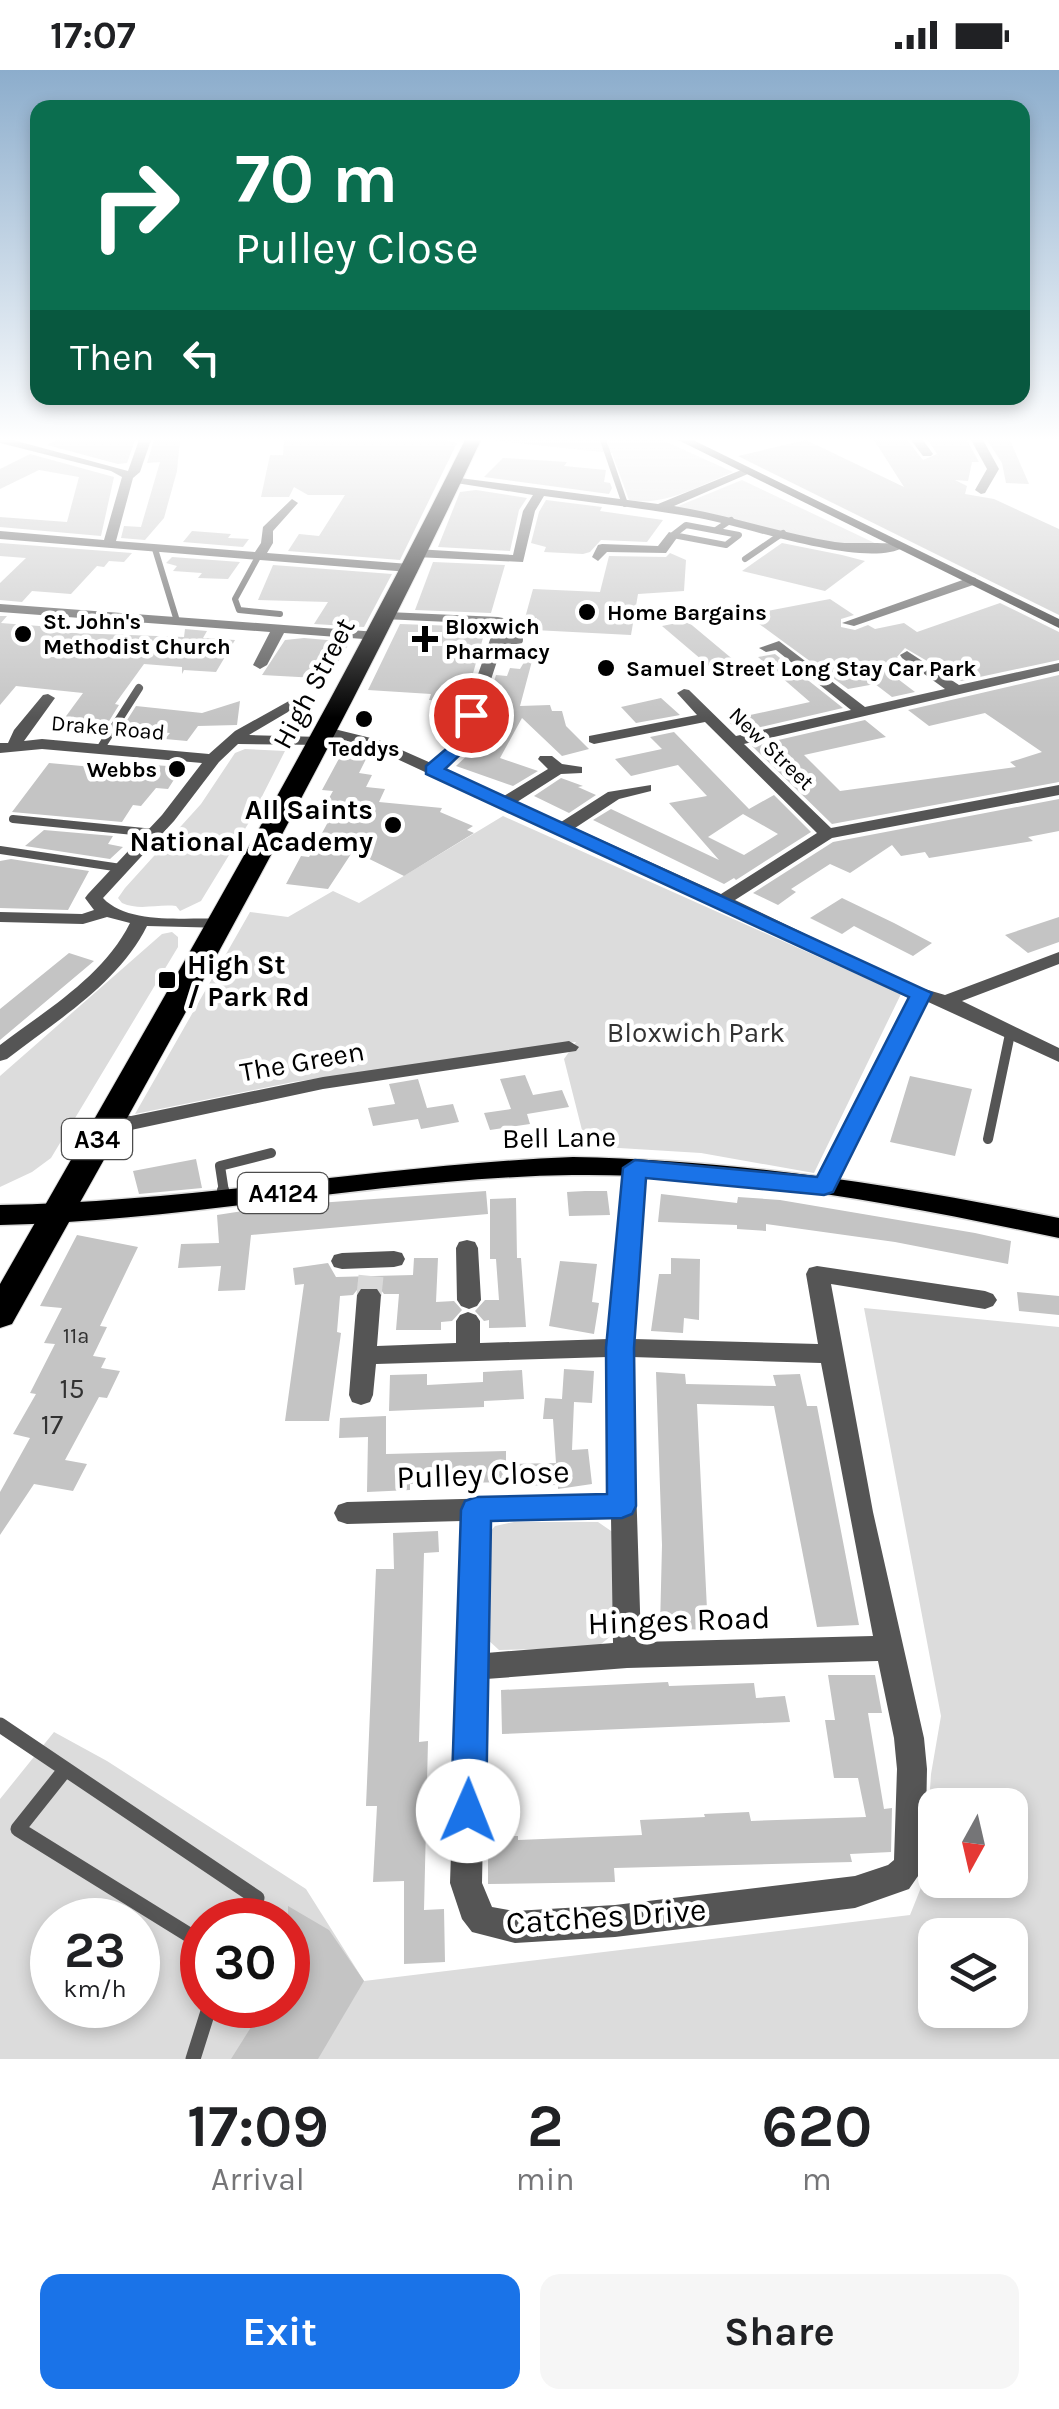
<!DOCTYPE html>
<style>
:root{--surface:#fff;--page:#f6f6f6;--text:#202124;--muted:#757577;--accent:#1a73e8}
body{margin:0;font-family:Karla,sans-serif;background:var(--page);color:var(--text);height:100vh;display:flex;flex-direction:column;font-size:38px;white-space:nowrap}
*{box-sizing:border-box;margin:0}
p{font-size:32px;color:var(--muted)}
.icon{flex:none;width:55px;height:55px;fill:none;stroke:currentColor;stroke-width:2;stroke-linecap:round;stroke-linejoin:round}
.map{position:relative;height:1989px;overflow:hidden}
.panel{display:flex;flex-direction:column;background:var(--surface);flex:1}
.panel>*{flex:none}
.guide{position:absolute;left:30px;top:30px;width:1000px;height:305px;border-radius:20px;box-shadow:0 5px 15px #0003;background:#0b6e4f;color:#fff;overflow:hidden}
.needle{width:65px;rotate:188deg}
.buttons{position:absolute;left:918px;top:1718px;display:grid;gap:20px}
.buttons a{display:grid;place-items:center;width:110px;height:110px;border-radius:20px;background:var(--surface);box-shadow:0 5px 15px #0003;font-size:50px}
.speed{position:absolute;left:30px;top:1828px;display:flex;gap:20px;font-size:50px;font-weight:700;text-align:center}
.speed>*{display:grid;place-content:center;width:130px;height:130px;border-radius:50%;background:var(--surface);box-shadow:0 5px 15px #0003;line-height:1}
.speed small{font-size:25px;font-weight:400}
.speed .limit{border:15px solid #d22;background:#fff;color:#111}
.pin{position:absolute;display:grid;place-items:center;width:85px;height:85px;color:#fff;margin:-42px;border:5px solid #fff;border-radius:50%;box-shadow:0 2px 10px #0007}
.me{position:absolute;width:110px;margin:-55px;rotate:1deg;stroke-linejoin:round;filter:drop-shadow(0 0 8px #0008)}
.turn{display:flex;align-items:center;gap:35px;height:210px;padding:0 40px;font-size:45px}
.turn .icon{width:130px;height:130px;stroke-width:2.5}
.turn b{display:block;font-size:70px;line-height:85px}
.then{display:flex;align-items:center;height:95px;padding:0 40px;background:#0003;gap:20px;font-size:38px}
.eta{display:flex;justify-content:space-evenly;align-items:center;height:170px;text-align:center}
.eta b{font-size:60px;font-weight:700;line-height:70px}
.cta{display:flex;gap:20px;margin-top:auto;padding:20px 40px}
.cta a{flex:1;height:115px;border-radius:20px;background:var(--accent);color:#fff;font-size:40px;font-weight:700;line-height:115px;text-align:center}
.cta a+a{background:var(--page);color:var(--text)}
.status{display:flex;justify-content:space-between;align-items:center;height:70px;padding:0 50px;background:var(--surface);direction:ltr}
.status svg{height:28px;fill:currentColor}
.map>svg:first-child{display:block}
.green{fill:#dcdcdc;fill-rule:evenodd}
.building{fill:#c4c4c4;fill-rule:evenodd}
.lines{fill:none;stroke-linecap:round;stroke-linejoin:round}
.street-tunnel{stroke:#d9d9d9;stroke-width:25;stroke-dasharray:25 12;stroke-linecap:butt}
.primary-casing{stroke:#dbdbdb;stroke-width:3}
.highway-casing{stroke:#dbdbdb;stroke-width:2}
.lane-far4{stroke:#555;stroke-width:6}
.lane-far3{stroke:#555;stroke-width:8}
.lane-far2{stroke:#555;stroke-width:10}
.lane-far1{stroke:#555;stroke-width:12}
.lane{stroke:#555;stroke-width:15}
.street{fill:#555;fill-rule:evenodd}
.secondary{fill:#222;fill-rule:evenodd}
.primary{fill:#000;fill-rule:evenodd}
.highway{fill:#000;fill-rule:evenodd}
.route{fill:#1a73e8;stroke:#114b97;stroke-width:2.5}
.poi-dot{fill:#000;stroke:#fff;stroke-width:4}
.labels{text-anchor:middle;stroke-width:9;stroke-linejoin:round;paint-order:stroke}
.far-poi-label{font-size:22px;font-weight:bold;fill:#000;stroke:#fff;text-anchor:start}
.far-street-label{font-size:22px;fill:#000;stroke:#fff}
.number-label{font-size:22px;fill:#313131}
.shield{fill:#fff;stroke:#4c4c4c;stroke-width:2.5}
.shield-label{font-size:25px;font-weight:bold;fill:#000}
.street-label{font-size:28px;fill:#000;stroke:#fff}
.poi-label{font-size:28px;font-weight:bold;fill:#000;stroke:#fff;text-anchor:end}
.park-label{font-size:28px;fill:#333;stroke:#fff}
.near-number-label{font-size:28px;fill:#313131}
.near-street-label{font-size:32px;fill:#000;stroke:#fff}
</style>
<div class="status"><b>17:07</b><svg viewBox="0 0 49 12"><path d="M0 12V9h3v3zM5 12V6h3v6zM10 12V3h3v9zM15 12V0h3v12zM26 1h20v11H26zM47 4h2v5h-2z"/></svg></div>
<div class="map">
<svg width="1059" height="1989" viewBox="0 0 1059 1989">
<rect width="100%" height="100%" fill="#fff"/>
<!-- green -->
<path class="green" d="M486 370H662L733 402C701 415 664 437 629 430L612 383Z
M742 410 881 476 832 473 676 437Z
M245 679 285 681 248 754 201 831 180 841 176 836C156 834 140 841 122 833L118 828 125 818 201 734 235 683Z
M503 746 901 924 814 1103 701 1083 586 1076 564 989 576 972 293 1012 135 1044 250 842 288 847 333 821 359 833Z
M172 862 178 867V877L51 1088 32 1102 0 1117V1006L162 864Z
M864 1238 1059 1257V1989H0V1729L54 1662 107 1691 306 1819 364 1911 910 1845 924 1810 931 1704 941 1646ZM935 1735H1010V1810H935ZM52 1850H138V1935H52ZM202 1850H288V1935H202ZM935 1865H1010V1940H935Z
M514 1452H598L614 1463 616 1562 596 1578 499 1580 487 1569 485 1468 495 1456Z"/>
<!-- building -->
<path class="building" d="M56 370H135L127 393 118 394 47 375Z
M154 370H180L177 401 164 448 145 470 121 468 124 456 141 457 160 392 147 393Z
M284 370H445L457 373 400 490 288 481 299 464 319 466 345 425H308L294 417 289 427H261L270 385H283Z
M806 370 904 417 874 370H907L923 390 937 384 928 370H967L979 392H972L968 411 955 410 967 416 965 424 994 429 1059 459V545L738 386Z
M987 370H1010L1029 414 1006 413 1002 393Z
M30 384 114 407 101 466 0 457V447L67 452 79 407 39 400 0 419V399Z
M503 388 567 392 564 396 606 400 604 412 610 413 612 418 609 424 484 407Z
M476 420 527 428 519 440 510 481 438 477 460 422Z
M546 430 602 437 600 441 663 450 647 472 601 470 590 482 583 484 544 482 546 477 531 473 539 442Z
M192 461 231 464 228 468 249 469 243 477 183 472Z
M0 473 132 483 124 492 109 491 104 497 97 496 71 524 32 521 22 532 0 530V513L26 488 0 486Z
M782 473 842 485 865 491 825 521 742 501Z
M670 483 686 490 684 521 638 524 631 565 534 560 537 548H525L533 519 600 522 609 486 666 487Z
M172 487 240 492 228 509 198 508 202 503 173 501 177 496 166 493Z
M433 492 505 495 491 543 415 540Z
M273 495 392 504 364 557 314 554 328 532 258 530Z
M830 529 854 545 841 549V557L855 560 868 555 875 559 904 553 917 562 1000 533 1059 562V590L961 611 905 578 897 587 915 602 894 606 915 622 892 627 875 614 848 619 747 545Z
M0 546H7L1 553 52 557 47 562 184 567 185 559 207 561 203 568 235 570 216 602 184 600 182 604V597L144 594 115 634 119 635 106 656 61 653 83 623 16 616 0 635Z
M687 551 748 602 722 607 662 556Z
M400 554 486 557 465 632 429 630 431 624 368 620Z
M304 568 350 572 332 601 317 608 262 605 285 570Z
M775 584 843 638 739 662 727 650 810 632 758 587Z
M526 589 532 591 520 636 550 635 552 641H562L566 656 589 679 562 686 522 648 500 688 538 701 513 716 456 696 476 677 500 634 487 633 496 605 507 606 510 598 520 599Z
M1059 605V712L832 754 752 676 865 650 886 667 804 685 840 721 1016 697 1010 692 1042 682 985 643 929 656 908 640Z
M661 628 680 645 636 653 621 637Z
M240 631 237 655 198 656 187 671 165 669 170 663 122 658 136 636 202 643Z
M674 662 749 739 774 725 811 762 736 810 734 808 724 814 593 750 611 739 719 790 669 733 707 726 678 695 631 706 615 689 662 679 650 667ZM743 744 778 764 744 785 708 767Z
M342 683 368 685 359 703 372 705 366 717 385 719 379 732 442 738 440 742 473 756 467 760 474 763 404 806 353 781 328 819 286 814 301 786 309 787 328 752 316 751 333 721 322 720Z
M49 693 148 702 153 695 182 697 168 719 156 718 141 736 133 735 122 752 12 742Z
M561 708 583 716 578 717 596 725 569 743 534 726Z
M1059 729V761L1028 767 1033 771 929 788 925 782 901 786 892 775 850 803 830 794 791 819 796 822 778 835 753 823 833 772Z
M44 760 113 766 108 774 123 777 110 789 25 776Z
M11 789 89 801 68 840 0 838V791Z
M842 828 894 853 932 873 913 886 854 856 842 864 810 848Z
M1059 847V872L1028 883 1005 865Z
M69 883 94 891 0 970V939Z
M525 1005 533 1025 562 1020 569 1037 527 1044 530 1054 490 1060 484 1043 511 1039 500 1009Z
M910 1006 972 1019 955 1086 890 1072Z
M418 1009 427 1038 453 1034 459 1052 421 1059 418 1049 373 1056 368 1038 395 1034 389 1014Z
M196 1089 202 1118 139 1124 133 1101Z
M486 1121 488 1144 251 1165 245 1220 218 1221 221 1196 178 1198 181 1174 219 1173 217 1145 276 1136Z
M585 1121H607L610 1145 569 1146 567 1122Z
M661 1124 737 1133 738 1127 780 1130 975 1163 1011 1171 1008 1194 895 1172 766 1154V1161L737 1159V1155L658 1152Z
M516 1128 517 1188H521L526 1257 489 1258V1250L484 1251 475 1241 485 1230H499L496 1189H490V1129Z
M77 1165 138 1177 100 1256 107 1257 93 1286 106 1288 101 1298 120 1301 107 1328 99 1327 65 1390 87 1394 73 1421 34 1414 0 1465V1422L30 1368 13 1364 36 1324 30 1323 55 1274 44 1273 62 1238 40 1236Z
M414 1188H438L436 1232 454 1231 462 1240 452 1251 441 1252V1260H396L399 1224H384L377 1215H361L353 1225 340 1226 337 1262 341 1263 329 1351H285L304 1214 295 1215 293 1198 328 1193 336 1207 413 1205Z
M671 1188 700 1189 699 1250 684 1248 683 1263 651 1261 659 1204H671Z
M560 1191 597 1194 592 1232 599 1233 594 1264 549 1256Z
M1017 1222 1059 1226V1245L1019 1241Z
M564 1299 594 1301 592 1333 574 1332 572 1380 588 1379 592 1414 558 1419V1415L511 1416V1412L410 1414V1420L367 1422 368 1367 339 1368 340 1348 386 1346V1384L506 1381V1394L556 1393 553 1349H543L545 1328 562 1329Z
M522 1300 524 1329 484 1331V1337L389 1341 390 1305 427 1304V1315L483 1312V1302Z
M656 1302 685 1304 686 1314 776 1316 773 1305 800 1304 807 1336H817L859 1555 817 1557 774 1336 697 1334 708 1560 660 1558 662 1475Z
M438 1461 439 1482 424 1483 419 1672 428 1671 424 1840 444 1839 445 1892 404 1894V1811L373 1812 377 1736H366L376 1499H394L393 1463Z
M828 1605H875L882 1643H868L884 1739 892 1738 891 1782 850 1784 852 1792 614 1798 615 1812 488 1814V1767L518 1766V1770L642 1765 640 1750 705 1747 704 1744 749 1742 751 1751 866 1747 858 1708H834L825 1650H835Z
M668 1612 669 1616 754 1613 756 1628 785 1626 790 1652 502 1664 501 1620Z
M288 1836 329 1860 364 1911 318 1989H231L253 1954 222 1935H288Z"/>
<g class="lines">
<!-- street-tunnel -->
<path class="street-tunnel" d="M369 1225 371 1206"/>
<defs>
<path id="primary" d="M573 1087C738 1090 898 1115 1059 1148V1168C899 1134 737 1103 572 1105 381 1108 192 1151 0 1155V1135C192 1132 381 1095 573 1087Z"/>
<path id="highway" d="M465 370H481C339 672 175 963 12 1254L0 1258V1214C159 935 322 658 465 370Z"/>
</defs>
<!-- primary casing -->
<use href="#primary" class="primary-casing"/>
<!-- highway casing -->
<use href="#highway" class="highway-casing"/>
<!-- lane-far4 -->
<path class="lane-far4" d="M603 370 625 434
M686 455 739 465 726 475 673 465Z
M716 460 731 450
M155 479 177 551
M258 487 235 529 239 540 280 544
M745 489 783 463"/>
<!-- lane-far3 -->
<path class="lane-far3" d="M497 570H519
M491 584 514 586
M100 679 139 618
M13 749 154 763
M0 780 121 798"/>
<!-- lane-far2 -->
<path class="lane-far2" d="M988 1069 1010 964
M224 1122 220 1096 271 1083"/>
<!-- lane-far1 -->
<path class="lane-far1" d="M223 1120 225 1130"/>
<!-- lane -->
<path class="lane" d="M0 1655 257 1828 240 1850
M65 1700 18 1759 202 1873
M193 1989 210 1935"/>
<!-- street -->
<path class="street" d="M0 370H13L128 401 139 370H151L140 402 133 408 116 471 255 482 261 473 263 457 292 429 298 433 273 461V473L267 483 409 494 415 498 409 502 0 469V461L104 470 122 407 111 401 0 373Z
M911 370H923L933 384 931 386H923Z
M971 370H983L999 399 985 423 981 424 975 420 987 399Z
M746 398 750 399V403L674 436C728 445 781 463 835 472 853 475 893 470 904 477 866 500 745 456 699 448 648 439 596 433 544 426L535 441 523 492 416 487 410 483 416 479 513 485 523 441 533 425 456 413 452 411V407L658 434Z
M669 462 679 465 666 483 607 482 598 491 592 487 598 475 602 474 658 476Z
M971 507 976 508V514L854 556 842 553Z
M0 534 377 562 384 566 377 570 284 563 267 595 260 599 253 595 270 562 0 542Z
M388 542 498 547 503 548 508 558 469 676 444 699 504 726 548 699 538 689 540 686H552L562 694 582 697V703L561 704 517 732 561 752 608 722 651 715V721L619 729 575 758 721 824 817 763 705 652 594 674 589 672V666L697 645 677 623 684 619 689 620 736 666 851 640 776 580 766 582 759 578 779 571 865 637 945 619 902 588 900 585 907 581 959 615 1059 593V601L744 674 831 758 1059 715V725L832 768 735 830 911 915 945 925 1059 882V894L962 931 1059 978V992L926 931 835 1116 832 1121H816L813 1116 910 927 369 676 321 665V659L326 657 379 670 431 693 454 674 494 558 493 554 383 549V543Z
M305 622 310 623V629L249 665 321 667 326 669V675L238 674 219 692 174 751 103 828C128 855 185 847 219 849L228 854 225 858 147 856C118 914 56 951 7 989L0 991V975C46 940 103 907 130 853L107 847 83 854 0 852V842L82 844 94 840 85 828 88 824 162 745 202 693 42 679 0 683V673H8L14 660 43 625 48 624 55 628 24 671 42 669 209 684 235 661Z
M569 971 579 977 576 981 323 1019 131 1060 107 1058 97 1051 107 1044 131 1046 323 1007Z
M635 1091 646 1098 633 1269 818 1274 806 1204 809 1198 817 1196 985 1221 993 1224 997 1230 993 1236 985 1239 831 1214 873 1442 924 1668 927 1699 925 1796 909 1819 855 1838 615 1867 515 1873 472 1862 462 1849 450 1813 462 1451 347 1454 338 1451 334 1443 338 1435 347 1432 610 1425 608 1287 376 1294 373 1325 370 1332 361 1335 352 1332 349 1325 357 1225 361 1219H377L381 1225 377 1276 456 1273V1251L460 1245 468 1242 476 1245 480 1251V1273L609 1269 624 1098ZM632 1287 821 1293 873 1566 641 1572ZM611 1447 613 1573 486 1583 489 1450ZM878 1591 894 1668 897 1699 894 1790 888 1795 855 1806 615 1835 515 1841 492 1837 482 1813 486 1609 627 1598Z
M467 1170 475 1172 478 1178 481 1230 477 1236 469 1239 461 1236 457 1230 456 1178 459 1172Z
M394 1181 402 1183 405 1189 402 1195 394 1197 342 1199 334 1197 331 1191 334 1185 342 1183Z"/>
<!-- secondary -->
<path class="secondary" d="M678 370H693L1059 549V558Z"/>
<!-- primary -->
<use href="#primary" class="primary"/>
<!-- highway -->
<use href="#highway" class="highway"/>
</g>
<!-- sky -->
<linearGradient id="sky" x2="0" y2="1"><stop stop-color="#8cadcc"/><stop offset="0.57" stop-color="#fff"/><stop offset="1" stop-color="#fff" stop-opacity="0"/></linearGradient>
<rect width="1059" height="648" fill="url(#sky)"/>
<!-- route -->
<path class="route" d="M471 640 479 645 469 676 445 699 932 923 833 1122 824 1125 646 1108 634 1278 636 1436 632 1444 622 1448 491 1451 486 1741 481 1753 468 1758 456 1753 451 1741 461 1440 465 1431 476 1427 607 1424 606 1278 623 1098 635 1090 817 1107 909 927 426 704V696L452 674 462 645Z"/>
<!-- markers -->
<g class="poi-dot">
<circle cx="587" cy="542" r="10"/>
<circle cx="23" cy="564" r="10"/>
<path d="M420 554h10v10h10v10h-10v10h-10v-10h-10v-10h10z"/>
<circle cx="606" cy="598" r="10"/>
<circle cx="364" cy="649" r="10"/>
<circle cx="177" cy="699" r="10"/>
<circle cx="393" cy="755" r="10"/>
<rect x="157" y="900" width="20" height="20" rx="5"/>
</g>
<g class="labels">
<!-- far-poi labels -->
<g class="far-poi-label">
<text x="607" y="550">Home Bargains</text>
<text x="43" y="559">St. John's<tspan x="43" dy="25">Methodist Church</tspan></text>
<text x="445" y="564">Bloxwich<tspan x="445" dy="25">Pharmacy</tspan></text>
<text x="626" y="606">Samuel Street Long Stay Car Park</text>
<text x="364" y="686" text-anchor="middle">Teddys</text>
<text x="157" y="707" text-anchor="end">Webbs</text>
</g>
<!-- far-street labels -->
<g class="far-street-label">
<text transform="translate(108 657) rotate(5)" y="8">Drake Road</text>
<text transform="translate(772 678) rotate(44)" y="8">New Street</text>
</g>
<!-- number labels -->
<g class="number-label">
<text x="76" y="1273">11a</text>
</g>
<!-- shield labels -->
<g class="shield">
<rect x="62" y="1049" width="70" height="40" rx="8"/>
<rect x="238" y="1103" width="90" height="40" rx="8"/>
</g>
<g class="shield-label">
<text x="97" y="1078">A34</text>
<text x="283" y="1132">A4124</text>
</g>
<!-- street labels -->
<g class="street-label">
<text transform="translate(313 613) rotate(-62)" y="10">High Street</text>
<text transform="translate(302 991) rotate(-10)" y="10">The Green</text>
<text transform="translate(559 1067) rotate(-1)" y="10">Bell Lane</text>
</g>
<!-- poi labels -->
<g class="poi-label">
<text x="373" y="749">All Saints<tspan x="373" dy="32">National Academy</tspan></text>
<text x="187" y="904" text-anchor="start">High St<tspan x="187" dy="32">/ Park Rd</tspan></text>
</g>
<!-- park labels -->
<g class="park-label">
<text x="696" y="972">Bloxwich Park</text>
</g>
<!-- near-number labels -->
<g class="near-number-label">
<text x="72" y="1328">15</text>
<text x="52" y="1364">17</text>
</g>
<!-- near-street labels -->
<g class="near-street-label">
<text transform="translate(483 1404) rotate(-2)" y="11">Pulley Close</text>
<text transform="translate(679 1550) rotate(-2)" y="11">Hinges Road</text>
<text transform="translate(606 1846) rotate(-4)" y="11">Catches Drive</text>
</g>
</g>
</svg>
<div class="buttons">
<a><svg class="needle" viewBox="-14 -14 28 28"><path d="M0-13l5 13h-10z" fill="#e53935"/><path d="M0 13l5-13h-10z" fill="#757577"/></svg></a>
<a><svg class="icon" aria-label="layers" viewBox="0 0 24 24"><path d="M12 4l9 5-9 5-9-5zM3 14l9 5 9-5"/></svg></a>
</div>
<div class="speed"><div>23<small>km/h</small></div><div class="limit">30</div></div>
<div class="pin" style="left:471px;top:645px;background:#d93025"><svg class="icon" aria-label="arrive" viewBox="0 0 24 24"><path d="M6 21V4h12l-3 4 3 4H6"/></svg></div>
<svg class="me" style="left:468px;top:1741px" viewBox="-20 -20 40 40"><circle r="19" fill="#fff"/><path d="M0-13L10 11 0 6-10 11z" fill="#1a73e8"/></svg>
<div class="guide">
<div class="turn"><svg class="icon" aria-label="right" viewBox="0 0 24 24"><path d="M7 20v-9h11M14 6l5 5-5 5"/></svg><div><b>70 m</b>Pulley Close</div></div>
<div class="then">Then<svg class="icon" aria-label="left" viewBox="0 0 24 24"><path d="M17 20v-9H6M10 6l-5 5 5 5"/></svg></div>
</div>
</div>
<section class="panel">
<div class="eta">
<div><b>17:09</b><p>Arrival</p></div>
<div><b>2</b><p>min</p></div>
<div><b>620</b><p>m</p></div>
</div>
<div class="cta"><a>Exit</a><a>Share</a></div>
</section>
